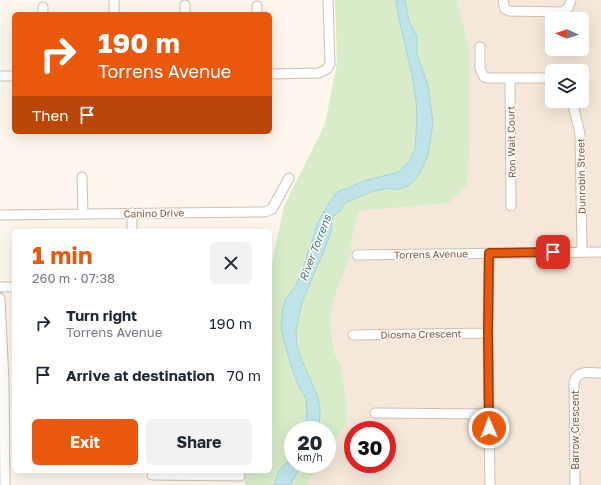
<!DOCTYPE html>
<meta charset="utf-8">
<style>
:root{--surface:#fff;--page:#f2f2f3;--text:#1f2937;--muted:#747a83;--accent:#ea580c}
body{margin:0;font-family:"Golos Text",sans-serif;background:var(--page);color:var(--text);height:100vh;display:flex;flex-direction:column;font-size:15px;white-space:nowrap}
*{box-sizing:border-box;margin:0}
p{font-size:13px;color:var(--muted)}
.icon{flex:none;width:22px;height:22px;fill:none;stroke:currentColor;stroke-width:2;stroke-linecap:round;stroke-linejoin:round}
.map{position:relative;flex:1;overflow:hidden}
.panel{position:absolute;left:12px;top:229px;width:260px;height:244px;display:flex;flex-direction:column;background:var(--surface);border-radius:6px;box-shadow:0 4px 16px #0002}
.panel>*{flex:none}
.hud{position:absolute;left:12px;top:12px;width:260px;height:122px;border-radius:6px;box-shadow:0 4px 16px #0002;background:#ea580c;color:#fff;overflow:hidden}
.needle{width:26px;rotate:273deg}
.buttons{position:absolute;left:545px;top:12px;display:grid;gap:8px}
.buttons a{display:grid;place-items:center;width:44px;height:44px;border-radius:6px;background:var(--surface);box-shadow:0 4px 16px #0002;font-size:20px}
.speed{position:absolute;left:284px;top:421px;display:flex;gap:8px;font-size:20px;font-weight:700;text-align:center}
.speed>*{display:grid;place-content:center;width:52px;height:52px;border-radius:50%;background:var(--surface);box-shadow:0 4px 16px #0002;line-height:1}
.speed small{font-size:10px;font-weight:400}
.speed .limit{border:6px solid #d22;background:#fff;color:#111}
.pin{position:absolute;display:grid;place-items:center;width:34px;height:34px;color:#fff;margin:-17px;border-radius:8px;box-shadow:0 2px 6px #0006}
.me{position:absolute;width:44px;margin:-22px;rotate:359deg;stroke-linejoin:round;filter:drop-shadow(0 0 3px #0008)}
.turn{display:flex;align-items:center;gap:14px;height:84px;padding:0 20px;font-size:18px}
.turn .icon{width:52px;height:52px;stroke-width:2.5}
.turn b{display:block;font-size:28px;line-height:34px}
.then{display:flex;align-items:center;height:38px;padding:0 20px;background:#0003;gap:8px;font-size:15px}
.round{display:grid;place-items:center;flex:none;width:42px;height:42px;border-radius:6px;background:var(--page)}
.head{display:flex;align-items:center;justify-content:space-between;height:68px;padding:0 20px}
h1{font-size:24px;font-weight:700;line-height:30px;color:var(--accent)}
.cta{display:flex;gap:8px;margin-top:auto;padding:8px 20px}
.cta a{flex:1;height:46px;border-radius:6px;background:var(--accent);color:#fff;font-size:16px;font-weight:700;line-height:46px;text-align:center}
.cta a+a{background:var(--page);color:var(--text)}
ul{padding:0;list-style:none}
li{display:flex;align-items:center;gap:12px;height:52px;padding:0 20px}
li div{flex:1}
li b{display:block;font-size:15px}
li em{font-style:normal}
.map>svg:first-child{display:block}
.residential{fill:#f5e8da;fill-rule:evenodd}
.green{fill:#d8ecc9}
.water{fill:#bfe3e8;stroke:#a5d3da}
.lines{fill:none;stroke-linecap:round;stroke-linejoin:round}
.minor-casing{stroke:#d1beb0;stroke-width:11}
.minor{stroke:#fff;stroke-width:9}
.route-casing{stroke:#983908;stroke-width:10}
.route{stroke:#ea580c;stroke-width:7}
.labels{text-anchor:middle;stroke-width:3;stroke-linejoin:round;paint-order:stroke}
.street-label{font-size:10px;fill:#7a5c4d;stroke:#fffaf3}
.water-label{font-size:11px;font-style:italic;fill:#437c86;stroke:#fffaf3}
</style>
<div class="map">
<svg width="601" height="485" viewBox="0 0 601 485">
<rect width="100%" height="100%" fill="#fdf6ec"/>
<!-- residential -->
<path class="residential" d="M457 0H601V485H308L309 480 320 464H327V453L346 425V400L342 369 333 350 330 314 338 287 351 254 352 239 359 211 449 203 470 131V53ZM552 19H582V49H552ZM552 71H582V101H552ZM353 430H387V464H353Z"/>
<!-- green -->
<path class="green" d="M335 0H457L470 52V131L467 185 449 203 359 211 352 239 351 254 338 287 330 314 333 350 342 369 346 400V425L327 453V430H293V464H320L309 480 308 485H245V471H270V273L284 206 325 124 337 63Z"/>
<!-- water -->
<path class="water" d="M396 0H405L409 21 417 36V55L428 85 433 123 428 155 420 173 409 186 395 190 388 188 374 191 346 202 340 211 333 216 331 221 332 229 324 251 302 302 296 331 297 346 303 363 318 397 320 409 319 430H305L307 411 306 399 297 382 291 366 281 329 282 312 285 300 295 287 298 280 306 260 307 253 311 245 317 224 329 203 336 193 341 190 347 189 363 181 399 172 410 160 415 149 417 120 416 101 412 75 398 14Z
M293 455V464H302L290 485H274L279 471Z"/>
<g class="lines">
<defs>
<path id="minor" d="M114 0V14
M503 0 505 9 509 11 562 12 568 8 571 0
M185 5V14
M257 6V14
M43 7V14
M480 47V68L484 77 489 78H552
M270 74 319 73 327 69 330 64 328 0
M0 76H14
M510 78 511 206
M572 101 580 134 582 252
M82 177 83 214
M132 213V231
M0 215 265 212 272 209 289 178
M489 253 488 333 490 485
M357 255 601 252
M0 287H14
M0 298 4 381 5 485
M353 335 488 333
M375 413 489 414
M152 475 240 476
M575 485 574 383C577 369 590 373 601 373"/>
</defs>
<!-- minor casing -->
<use href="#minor" class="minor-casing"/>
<!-- minor -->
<use href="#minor" class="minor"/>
</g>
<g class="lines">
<defs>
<path id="route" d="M489 428 488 333 489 253 553 252"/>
</defs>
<!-- route casing -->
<use href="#route" class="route-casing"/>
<!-- route -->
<use href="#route" class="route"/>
</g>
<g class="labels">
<!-- street labels -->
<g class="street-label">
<text transform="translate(511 142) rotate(-91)" y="4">Ron Wait Court</text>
<text transform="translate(581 176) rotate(-91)" y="4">Dunrobin Street</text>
<text transform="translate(154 213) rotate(-1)" y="4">Canino Drive</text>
<text transform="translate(431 254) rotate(-1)" y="4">Torrens Avenue</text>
<text transform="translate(421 334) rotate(-1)" y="4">Diosma Crescent</text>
<text transform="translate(575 430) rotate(-90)" y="4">Barrow Crescent</text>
</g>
<!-- water labels -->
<g class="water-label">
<text transform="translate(315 248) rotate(-69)" y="4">River Torrens</text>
</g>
</g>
</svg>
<div class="buttons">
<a><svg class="needle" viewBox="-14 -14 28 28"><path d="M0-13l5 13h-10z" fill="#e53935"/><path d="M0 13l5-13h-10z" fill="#747a83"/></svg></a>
<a><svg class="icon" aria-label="layers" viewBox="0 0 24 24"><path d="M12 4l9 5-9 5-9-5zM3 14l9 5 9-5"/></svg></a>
</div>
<div class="speed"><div>20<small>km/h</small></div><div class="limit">30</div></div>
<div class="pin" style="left:553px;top:252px;background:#d93025"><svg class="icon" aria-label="arrive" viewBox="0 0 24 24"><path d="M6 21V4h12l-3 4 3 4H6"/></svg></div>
<svg class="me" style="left:489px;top:428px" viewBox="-20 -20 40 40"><circle r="17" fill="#ea580c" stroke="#fff" stroke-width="3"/><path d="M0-11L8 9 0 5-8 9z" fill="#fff"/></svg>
<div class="hud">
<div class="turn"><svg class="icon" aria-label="right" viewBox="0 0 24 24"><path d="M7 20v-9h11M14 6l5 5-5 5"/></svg><div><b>190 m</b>Torrens Avenue</div></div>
<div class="then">Then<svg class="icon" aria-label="arrive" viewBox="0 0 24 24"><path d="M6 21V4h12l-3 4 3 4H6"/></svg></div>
</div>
<section class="panel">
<div class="head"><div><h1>1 min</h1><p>260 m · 07:38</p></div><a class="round"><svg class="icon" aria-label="close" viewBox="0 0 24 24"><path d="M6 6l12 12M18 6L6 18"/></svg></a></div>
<ul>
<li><svg class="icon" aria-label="right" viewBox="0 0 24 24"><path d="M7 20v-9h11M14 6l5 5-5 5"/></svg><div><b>Turn right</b><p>Torrens Avenue</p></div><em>190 m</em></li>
<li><svg class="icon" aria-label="arrive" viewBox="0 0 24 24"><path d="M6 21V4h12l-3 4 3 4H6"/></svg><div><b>Arrive at destination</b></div><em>70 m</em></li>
</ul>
<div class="cta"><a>Exit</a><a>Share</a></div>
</section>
</div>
